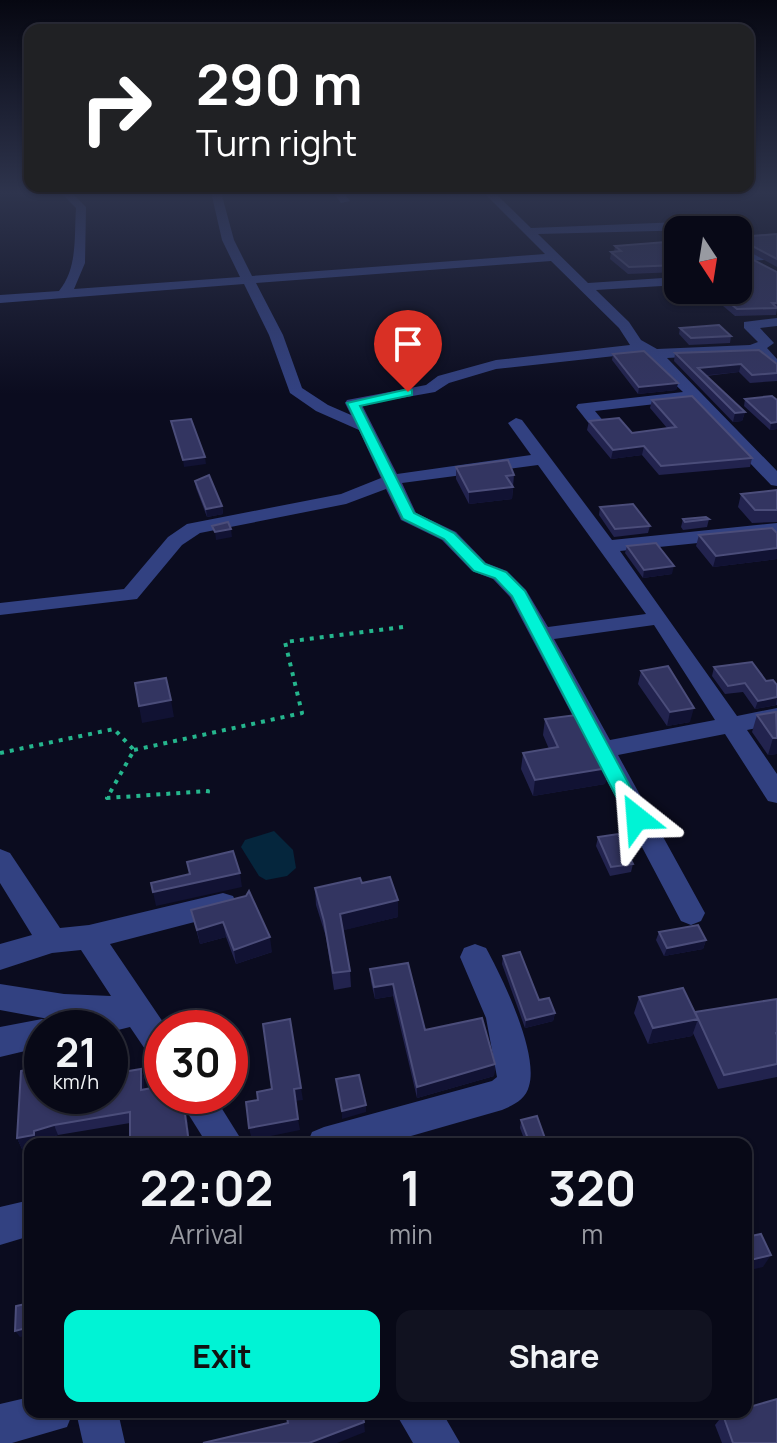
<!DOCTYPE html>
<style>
:root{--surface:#080917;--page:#111220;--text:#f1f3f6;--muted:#989aa1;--line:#292a36;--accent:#00f3d5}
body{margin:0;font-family:Manrope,sans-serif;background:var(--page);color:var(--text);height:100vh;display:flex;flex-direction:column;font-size:30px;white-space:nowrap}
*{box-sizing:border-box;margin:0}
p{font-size:26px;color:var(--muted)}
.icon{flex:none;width:44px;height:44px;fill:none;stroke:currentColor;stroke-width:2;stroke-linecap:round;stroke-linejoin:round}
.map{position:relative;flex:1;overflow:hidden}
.side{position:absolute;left:24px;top:1138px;width:728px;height:280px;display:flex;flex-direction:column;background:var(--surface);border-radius:16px;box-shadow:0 2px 6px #0004,0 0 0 2px var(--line)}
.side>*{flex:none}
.top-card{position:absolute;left:24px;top:24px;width:730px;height:168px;border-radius:16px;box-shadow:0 2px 6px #0004,0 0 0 2px var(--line);background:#202124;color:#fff;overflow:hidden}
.needle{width:52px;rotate:168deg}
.buttons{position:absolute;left:664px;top:216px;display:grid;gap:16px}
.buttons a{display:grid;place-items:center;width:88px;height:88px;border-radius:16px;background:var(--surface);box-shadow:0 2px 6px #0004,0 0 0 2px var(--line);font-size:40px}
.speed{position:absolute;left:24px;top:1010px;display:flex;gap:16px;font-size:40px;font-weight:700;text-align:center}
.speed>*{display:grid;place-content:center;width:104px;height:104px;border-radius:50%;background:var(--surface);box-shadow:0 2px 6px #0004,0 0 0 2px var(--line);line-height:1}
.speed small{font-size:20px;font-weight:400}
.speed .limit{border:12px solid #d22;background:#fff;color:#111}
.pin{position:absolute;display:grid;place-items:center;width:68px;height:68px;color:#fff;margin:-82px -34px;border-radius:50% 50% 50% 0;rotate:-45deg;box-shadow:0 0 8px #0007}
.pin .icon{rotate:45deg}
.me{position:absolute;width:88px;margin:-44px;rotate:332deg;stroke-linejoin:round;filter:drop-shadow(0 0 6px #0008)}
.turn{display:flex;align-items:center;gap:28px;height:168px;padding:0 40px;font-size:36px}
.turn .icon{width:104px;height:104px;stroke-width:2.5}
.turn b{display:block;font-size:56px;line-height:68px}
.eta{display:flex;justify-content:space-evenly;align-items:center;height:136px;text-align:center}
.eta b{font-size:48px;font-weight:700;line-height:56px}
.button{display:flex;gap:16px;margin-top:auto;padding:16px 40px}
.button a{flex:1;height:92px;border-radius:16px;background:var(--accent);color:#111;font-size:32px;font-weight:700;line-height:92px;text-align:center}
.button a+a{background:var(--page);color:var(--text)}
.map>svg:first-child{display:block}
.water{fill:#05263d}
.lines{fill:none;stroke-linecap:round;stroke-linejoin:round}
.path{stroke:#25b68d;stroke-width:4;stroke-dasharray:4 6;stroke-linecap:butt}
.minor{fill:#324181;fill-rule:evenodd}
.wall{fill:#22234e}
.shaded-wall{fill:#111233}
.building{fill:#333561;stroke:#4b4d7a;stroke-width:2}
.route{fill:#00f3d5;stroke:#009e8a;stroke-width:2}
</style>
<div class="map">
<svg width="777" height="1443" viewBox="0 0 777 1443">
<rect width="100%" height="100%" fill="#0b0c1f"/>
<!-- water -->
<path class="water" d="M274 831 293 850 296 868 287 876 266 880 259 876 241 847 245 840Z"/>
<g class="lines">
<!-- path -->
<path class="path" d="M134 750 302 713 285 642 403 627
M0 753 114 729 134 750 107 798 208 791 207 799"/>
<!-- minor -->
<path class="minor" d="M60 192H71L86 207 85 263 74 289 240 277 222 240 211 192H221L234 240 252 276 545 254 483 192H494L531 228 681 222 695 230 538 234 588 283 678 277V285L596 290 629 322 641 340 657 349 750 345 758 342 744 328V322L777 318V326L760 328 774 343 767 348 777 359V371L755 353 667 358 777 471V486L771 485 690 400 595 411 605 423 603 426H591L576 407 578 404 683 392 642 353 496 369 449 383 435 392 362 405 397 474 531 455 508 423 516 418 522 420 612 540 777 523V535L620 551 737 716 777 708V724L747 730 777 774V803L768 801 725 734 618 755 705 913 701 921 691 925 681 921 510 597 493 579 472 571 442 540 401 520 386 489 346 504 200 533 182 545 137 599 0 615V603L124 589 168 537 187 524 341 494 381 478 359 430 316 411 290 393 269 335 244 284 0 303V295L59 291C78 268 74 236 76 208ZM551 261 619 328 630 345 496 360 438 376 426 385 347 400 345 403 351 415 328 405 302 388 283 335 256 283ZM538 465 646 614 548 627 526 590 507 571 486 563 456 532 416 513 402 483ZM654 625 715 720 610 740 554 639Z
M333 192H343L350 201 341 203Z
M777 251V259L748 261 742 257 748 253Z
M0 849 10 853 60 928 89 925 223 893 233 896 237 904 233 912 110 944 167 1028H162V1063L151 1058 130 1027 110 1032V1028H42V1047L0 1057V1027L42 1019 53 1023 54 1020 0 1010V984L64 994 111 996 81 950 52 953 0 970V944L32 935 0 883Z
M475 944 486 948C502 977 539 1053 529 1086 526 1099 514 1105 502 1110L383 1144H307L312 1132 324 1127 492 1081 497 1077 486 1018 460 957 464 948Z
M177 1096H214L244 1144H207Z
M30 1200V1236L0 1245V1207Z
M30 1397V1412H73L67 1427 12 1443H0V1404Z
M76 1412H118L125 1443H83Z
M395 1412H442L460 1443H413Z"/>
</g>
<!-- wall -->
<path class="wall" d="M777 234V267L739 246 738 237Z
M678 241V272L628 274 610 259 611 252H614L615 246Z
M777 272V310L776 315 735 316 704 290H738Z
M680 328 731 336 730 343 689 345 679 334Z
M675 353 777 364V381L750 383 739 372 706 376 745 412 742 421 733 422 674 361Z
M613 354 678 383 676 390 638 394 612 360Z
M745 399 777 400V429L770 430 744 406Z
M652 400 752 458 750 467 659 475 642 455 611 459 587 430 589 421 632 433 667 428 650 408Z
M456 467 514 475 512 499 469 504 456 479Z
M195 481 222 506 223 514 207 517 196 488Z
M777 490V522L752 523 738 507 741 494Z
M600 507 650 526 648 533 614 537 599 515Z
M683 519H709L707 527 683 530 681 527Z
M777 533V559L713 567 696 546 699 535Z
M627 546 672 574 643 578 625 553Z
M714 667 777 685V705L755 709 743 692 725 694 712 676Z
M641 671 690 722 667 726 638 684Z
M777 712V754L768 755 752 732 757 715Z
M545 719 608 768 605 784 533 796 521 769 523 753 549 749 543 735Z
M598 837 633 864 631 872 610 876 596 846Z
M362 883 398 917 343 930 350 971 351 987 334 990 326 937 316 905 315 888Z
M246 896 272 952 236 964 226 937 200 944 191 910Z
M659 932 706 940 703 949 664 956 656 940Z
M503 956 539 1000 555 1013 553 1021 525 1028 502 964Z
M408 963 425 1030 495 1064 494 1076 417 1098 393 996 375 999 371 982 370 969Z
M639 997 695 1013 777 999V1077L718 1089 693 1033 692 1036 648 1044 634 1013Z
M42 1059V1096H110V1074L141 1069 144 1079V1089L162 1086V1096H172V1101L180 1100 184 1107 187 1118 190 1143 194 1142 195 1144H130V1123L58 1135 39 1141V1144H30V1147L22 1149 17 1138 21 1071 32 1068 33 1061Z
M521 1120 547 1144H526L520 1128Z
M723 1415 777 1443H722L715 1425Z"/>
<!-- shaded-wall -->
<path class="shaded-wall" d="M447 192H472L471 196 447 198Z
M741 364 739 372 699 376 698 368Z
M678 383 676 390 638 394 639 387Z
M745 412 742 421 733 422 735 413Z
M777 422V429L770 430 771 423Z
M644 446 642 455 611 459 613 450Z
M205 457 206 464 184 467 183 460Z
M513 487 512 499 469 504V492Z
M222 506 223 514 207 517 206 509Z
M231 529 232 537 216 540 215 532Z
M777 548V559L713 567 716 556Z
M674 566 672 574 643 578 644 570Z
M777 697 776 705 755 709 758 701Z
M171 700 174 717 142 723 139 706Z
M694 708 690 722 667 726 670 712Z
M773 738H777V754L768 755Z
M608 768 605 784 533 796 535 780Z
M240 873 242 887 156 906 153 892Z
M398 900V917L341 931 340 914Z
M223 922 226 937 200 944 197 930Z
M270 937 272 952 236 964 234 950Z
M706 940 703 949 664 956 667 948Z
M393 984V996L375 999 374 987Z
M555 1013 553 1021 525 1028 526 1020Z
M698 1019 692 1036 648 1044 653 1028Z
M495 1064 494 1076 417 1098V1087Z
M141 1069 144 1079 145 1100 141 1090Z
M301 1088 303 1100 295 1101 294 1089Z
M366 1105V1112L342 1119V1111Z
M184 1107 187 1118 190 1144H189Z
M298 1119 300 1130 252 1140 249 1128Z
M54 1125 58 1135 39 1141V1144H30V1147L22 1149 17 1138 34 1131Z
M771 1255 763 1267 746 1271V1261Z
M30 1327V1335L20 1337 15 1331Z
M467 1412 466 1414 449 1418 450 1413Z
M364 1422 365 1432 337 1443H309Z"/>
<!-- building -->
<path class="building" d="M777 234V259L741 240H738V237Z
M678 241V265L629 267 611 252 621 251 615 246Z
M738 252 777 272V303H772L777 308 737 309 714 290H738Z
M719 325 731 336 691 338 680 328Z
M759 350 777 364V373L752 375 741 364 698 368 745 412 735 413 675 353Z
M644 351 678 383 639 387 613 354Z
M692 396 752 458 661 466 644 446 613 450 589 421 619 418 632 433 676 427 652 400Z
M772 396 777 400V422L771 423 745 399Z
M191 419 205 457 183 460 171 421Z
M508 460 514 475 506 476 513 487 469 492 456 467Z
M209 475 222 506 206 509 195 481Z
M777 490V510H755L741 494Z
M633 504 650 526 615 529 600 507Z
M706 517 709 519 685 522 683 519Z
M228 522 231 529 215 532 212 526Z
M772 528 777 533V548L716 556 699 535Z
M656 543 674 566 644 570 627 546Z
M752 662 766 681 773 680 777 685V697L758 701 745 683 728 686 714 667Z
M668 666 694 708 670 712 641 671Z
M166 678 171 700 139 706 135 683Z
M776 712 777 738H773L757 715Z
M576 715 608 768 535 780 523 753 558 747 545 719Z
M618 834 633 864 611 867 598 837Z
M233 851 240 873 153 892 151 883 190 874 187 862Z
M390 877 398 900 340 914 350 971 333 973 324 921 315 888 360 878 362 883Z
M249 891 270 937 234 950 223 922 197 930 191 910 246 896Z
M698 925 706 940 667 948 659 932Z
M520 952 539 1000 549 998 555 1013 526 1020 503 956Z
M408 963 425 1030 482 1018 495 1064 417 1087 393 984 374 987 370 969Z
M683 988 698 1019 653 1028 639 997Z
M777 999V1032L776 1033 777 1035V1064L724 1075 695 1012Z
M290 1019 301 1088 294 1089 298 1119 249 1128 246 1102 258 1100 257 1092 272 1089 263 1024Z
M42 1059V1096H110V1074L141 1069V1090L162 1086V1096H169V1102L180 1100 184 1107 189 1143 194 1142 195 1144H130V1112L54 1125 34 1131V1135L17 1138 21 1071 32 1068 33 1061Z
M359 1075 366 1105 342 1111 336 1079Z
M537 1116 547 1144H530L521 1120Z
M761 1234 771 1255 746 1261V1237Z
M30 1303V1327L15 1331 16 1306Z
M777 1399V1443H733L723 1415 733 1412H746V1408Z
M286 1412H362L364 1422 309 1443H203L288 1423Z"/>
<!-- sky -->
<linearGradient id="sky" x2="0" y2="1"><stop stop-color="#060711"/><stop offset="0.49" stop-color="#2e344d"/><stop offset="1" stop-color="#2e344d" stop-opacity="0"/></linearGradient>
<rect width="777" height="394" fill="url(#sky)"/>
<!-- route -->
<path class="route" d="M408 389 412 390V395L360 406 414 513 454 533 485 564 506 572 525 591 647 818 644 823H630L512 596 495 578 474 571 444 539 403 519 347 403Z"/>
</svg>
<div class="buttons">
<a><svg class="needle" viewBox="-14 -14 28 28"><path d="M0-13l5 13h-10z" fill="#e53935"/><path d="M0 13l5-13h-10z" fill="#989aa1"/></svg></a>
</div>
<div class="speed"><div>21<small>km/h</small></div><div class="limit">30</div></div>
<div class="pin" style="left:408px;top:392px;background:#d93025"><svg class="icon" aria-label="arrive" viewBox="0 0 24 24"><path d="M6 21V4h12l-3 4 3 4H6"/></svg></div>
<svg class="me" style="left:637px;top:818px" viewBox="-20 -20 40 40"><path d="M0-17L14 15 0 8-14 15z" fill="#00f3d5" stroke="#fff" stroke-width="4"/></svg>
<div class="top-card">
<div class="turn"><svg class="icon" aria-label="right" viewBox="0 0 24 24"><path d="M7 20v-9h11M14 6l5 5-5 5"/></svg><div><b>290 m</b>Turn right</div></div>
</div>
<section class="side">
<div class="eta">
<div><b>22:02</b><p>Arrival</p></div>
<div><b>1</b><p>min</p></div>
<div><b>320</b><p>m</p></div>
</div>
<div class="button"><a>Exit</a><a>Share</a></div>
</section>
</div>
